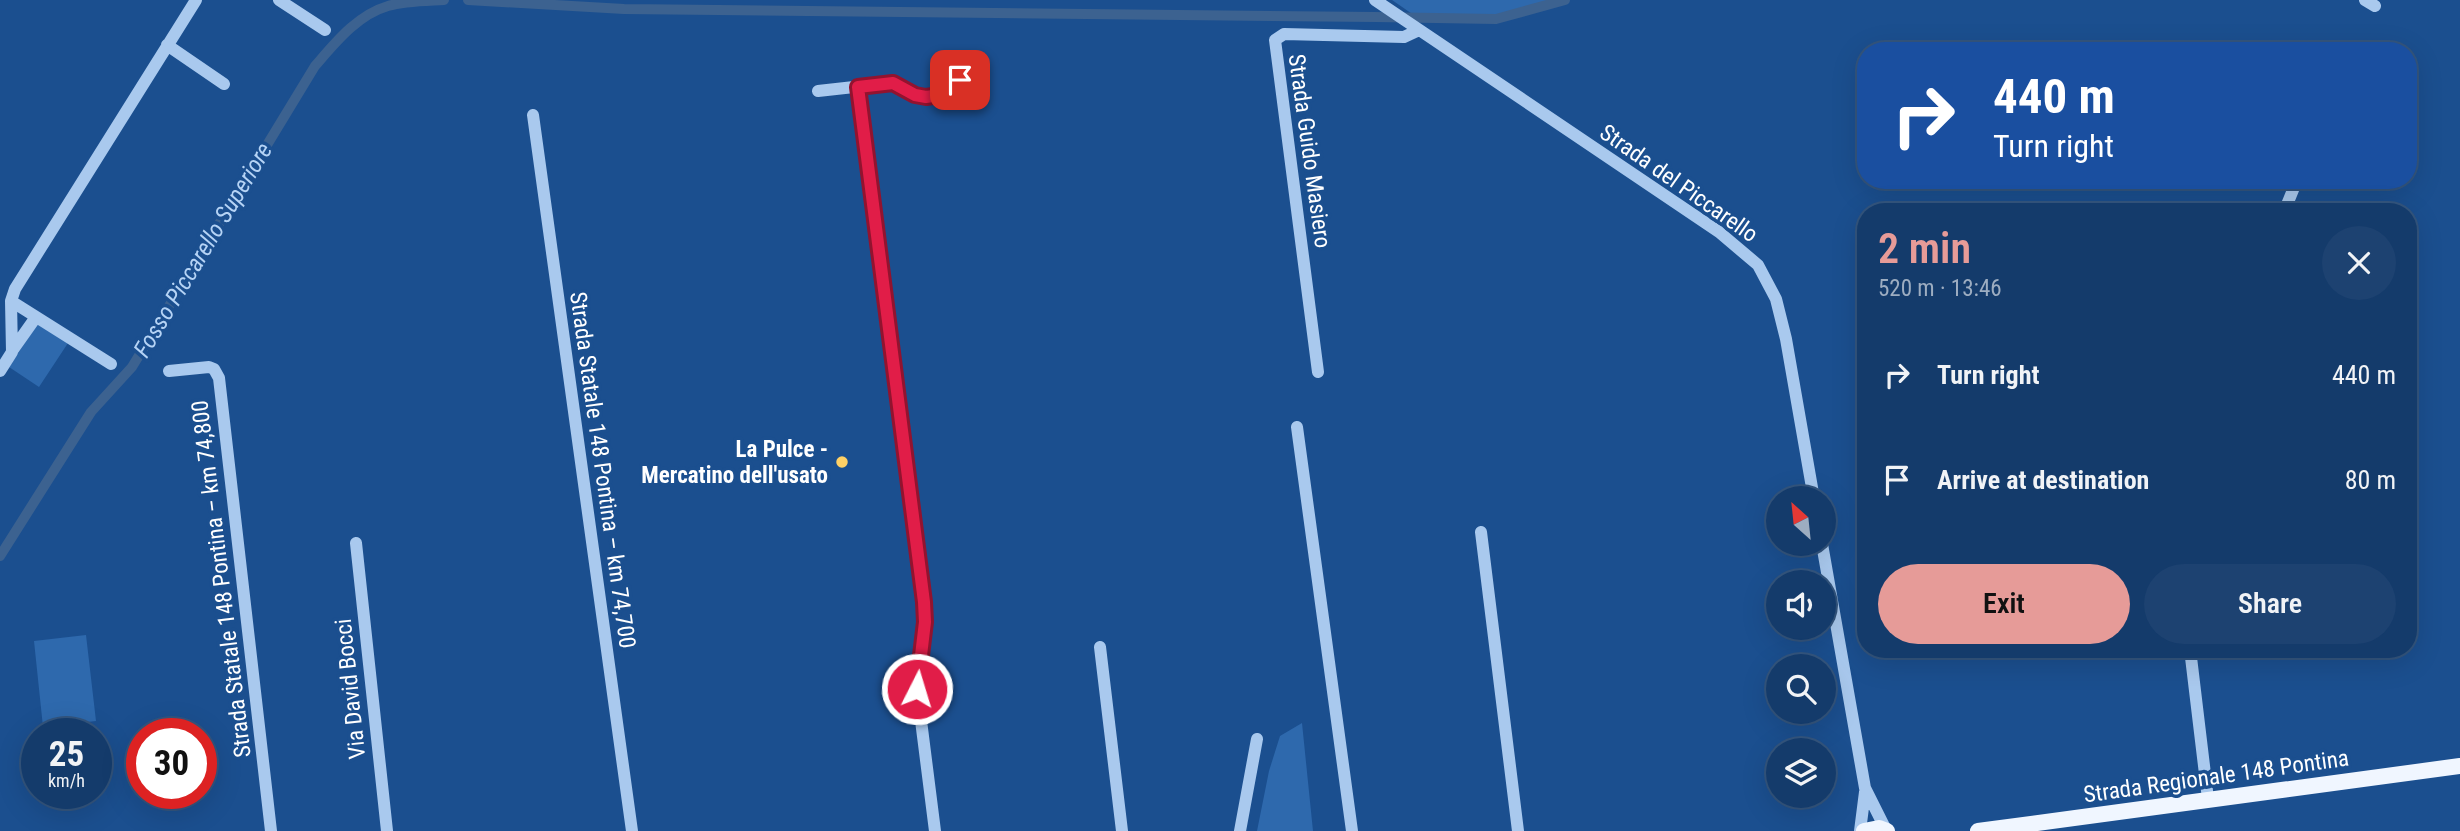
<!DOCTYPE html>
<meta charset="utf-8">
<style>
:root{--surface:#143b6b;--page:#1d4271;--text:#f1f3f6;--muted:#9dadc1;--line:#33557e;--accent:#e69b98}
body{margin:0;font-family:"Roboto Condensed",sans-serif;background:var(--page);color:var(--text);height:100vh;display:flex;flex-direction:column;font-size:26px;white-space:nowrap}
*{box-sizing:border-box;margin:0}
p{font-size:23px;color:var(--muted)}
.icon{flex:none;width:38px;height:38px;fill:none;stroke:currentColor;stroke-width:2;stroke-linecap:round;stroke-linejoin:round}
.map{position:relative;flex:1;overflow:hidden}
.sheet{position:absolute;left:1857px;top:203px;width:560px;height:455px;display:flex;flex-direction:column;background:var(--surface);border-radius:28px;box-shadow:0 7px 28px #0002,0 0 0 2px var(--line)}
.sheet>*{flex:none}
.guide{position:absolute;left:1857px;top:42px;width:560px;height:147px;border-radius:28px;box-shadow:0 7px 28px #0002,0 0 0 2px var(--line);background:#1a4fa0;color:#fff;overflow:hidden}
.needle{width:46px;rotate:333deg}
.buttons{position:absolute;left:1766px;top:486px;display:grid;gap:14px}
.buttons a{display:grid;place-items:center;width:70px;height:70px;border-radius:50%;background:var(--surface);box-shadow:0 7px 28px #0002,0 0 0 2px var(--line);font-size:35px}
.speed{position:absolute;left:21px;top:718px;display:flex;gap:14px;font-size:35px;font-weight:700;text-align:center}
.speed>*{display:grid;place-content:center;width:91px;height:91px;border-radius:50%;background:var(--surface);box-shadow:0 7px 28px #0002,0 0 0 2px var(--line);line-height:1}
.speed small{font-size:18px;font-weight:400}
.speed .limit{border:10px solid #d22;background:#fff;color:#111}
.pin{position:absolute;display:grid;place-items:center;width:60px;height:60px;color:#fff;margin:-30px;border-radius:14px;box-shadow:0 4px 10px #0006}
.me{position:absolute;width:77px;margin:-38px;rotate:5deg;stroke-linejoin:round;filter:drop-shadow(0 0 5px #0008)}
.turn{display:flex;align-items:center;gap:24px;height:147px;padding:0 21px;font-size:32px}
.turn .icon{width:91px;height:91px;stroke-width:2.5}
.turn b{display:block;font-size:49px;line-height:60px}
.round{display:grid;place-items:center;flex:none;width:74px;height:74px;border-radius:37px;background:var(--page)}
.overview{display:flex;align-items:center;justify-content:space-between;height:119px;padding:0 21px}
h1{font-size:42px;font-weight:600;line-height:52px;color:var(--accent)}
.primary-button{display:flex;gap:14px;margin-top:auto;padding:14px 21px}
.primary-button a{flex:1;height:80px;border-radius:42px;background:var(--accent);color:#111;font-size:28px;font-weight:600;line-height:80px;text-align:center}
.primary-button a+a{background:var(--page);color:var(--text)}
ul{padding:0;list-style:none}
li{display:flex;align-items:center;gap:21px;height:105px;padding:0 21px}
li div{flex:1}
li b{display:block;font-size:26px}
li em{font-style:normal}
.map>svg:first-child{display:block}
.green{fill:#2e69ad}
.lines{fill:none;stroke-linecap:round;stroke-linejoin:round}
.canal{stroke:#3c6290;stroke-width:10}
.minor{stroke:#a9c9ee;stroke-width:12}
.major{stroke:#f0f6ff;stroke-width:16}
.route-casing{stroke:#92132f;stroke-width:18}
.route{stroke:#e11d48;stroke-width:12}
.poi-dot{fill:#ffd166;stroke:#1b4f8f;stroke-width:2.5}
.labels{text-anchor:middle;stroke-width:7;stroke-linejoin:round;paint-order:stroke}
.street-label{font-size:23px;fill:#fff;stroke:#1b4f8f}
.poi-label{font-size:23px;font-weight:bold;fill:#fff;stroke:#1b4f8f;text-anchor:end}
.water-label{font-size:24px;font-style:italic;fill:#b5d3f5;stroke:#1b4f8f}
</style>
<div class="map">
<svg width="2460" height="831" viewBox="0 0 2460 831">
<rect width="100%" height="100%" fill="#1b4f8f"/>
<!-- green -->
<path class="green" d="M1392 0H1565L1496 19 1421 20Z
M38 323 68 343 39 387 9 367Z
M86 635 96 721 43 727 34 641Z
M1302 723 1313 831H1257L1269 771 1280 736Z"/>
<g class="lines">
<!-- canal -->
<path class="canal" d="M468 0 624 9 1375 17 1496 19 1565 0
M0 556 91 412 132 367 315 66C335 43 357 15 388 6 405 1 426 1 444 0"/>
<!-- minor -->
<path class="minor" d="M279 0 325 30
M1375 0 1719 232 1758 265 1776 299 1786 339 1814 499
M2365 0 2375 6
M167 45 224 84
M858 87 924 602 925 622 917 689 935 831
M818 91 890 83C900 84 905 90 914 95 925 100 955 99 960 86 962 78 959 66 958 58
M533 115 632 831
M2284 212 2297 180
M11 301 111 364
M12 351 36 317
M0 371 12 352 11 301 15 289 196 0
M169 371 209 367 214 369 219 378 271 831
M1318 372 1275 40 1284 34 1404 37 1419 30
M1297 427 1352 831
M1481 532 1518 831
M356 543 387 831
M1822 544 1865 788 1886 830
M1100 647 1122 831
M2190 649 2208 799
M1240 831 1257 739
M1860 831 1865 792"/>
<!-- major -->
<path class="major" d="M1864 831 1879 828 1887 831
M1978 831 2460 766"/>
</g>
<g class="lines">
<defs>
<path id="route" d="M917 689 925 622 924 602 858 87 893 83 915 95 926 97 954 93 960 85V80"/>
</defs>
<!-- route casing -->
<use href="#route" class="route-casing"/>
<!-- route -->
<use href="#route" class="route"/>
</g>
<!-- markers -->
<circle class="poi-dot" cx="842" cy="462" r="7"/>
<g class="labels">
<!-- street labels -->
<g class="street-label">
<text transform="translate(1310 151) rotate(82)" y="8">Strada Guido Masiero</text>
<text transform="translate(1679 183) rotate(35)" y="8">Strada del Piccarello</text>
<text transform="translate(603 470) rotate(82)" y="8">Strada Statale 148 Pontina – km 74,700</text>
<text transform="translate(221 579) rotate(-97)" y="8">Strada Statale 148 Pontina – km 74,800</text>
<text transform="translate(350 689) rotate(-96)" y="8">Via David Bocci</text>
<text transform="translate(2216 776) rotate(-8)" y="8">Strada Regionale 148 Pontina</text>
</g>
<!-- poi labels -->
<g class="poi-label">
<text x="828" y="457">La Pulce -<tspan x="828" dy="26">Mercatino dell'usato</tspan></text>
</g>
<!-- water labels -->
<g class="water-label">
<text transform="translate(203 250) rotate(-59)" y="8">Fosso Piccarello Superiore</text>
</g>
</g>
</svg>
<div class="buttons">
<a><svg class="needle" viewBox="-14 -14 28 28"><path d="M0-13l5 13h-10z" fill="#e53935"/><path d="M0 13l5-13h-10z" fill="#9dadc1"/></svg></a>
<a><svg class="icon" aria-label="sound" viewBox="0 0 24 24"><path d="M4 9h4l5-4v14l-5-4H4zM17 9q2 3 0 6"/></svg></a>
<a><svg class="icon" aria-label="search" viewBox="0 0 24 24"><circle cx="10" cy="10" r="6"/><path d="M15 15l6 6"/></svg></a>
<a><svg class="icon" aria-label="layers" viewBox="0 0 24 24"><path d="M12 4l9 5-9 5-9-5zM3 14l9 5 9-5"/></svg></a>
</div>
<div class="speed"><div>25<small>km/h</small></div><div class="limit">30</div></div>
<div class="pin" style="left:960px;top:80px;background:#d93025"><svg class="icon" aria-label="arrive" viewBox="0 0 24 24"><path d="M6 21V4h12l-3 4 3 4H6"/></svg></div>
<svg class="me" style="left:917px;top:689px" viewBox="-20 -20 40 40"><circle r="17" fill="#e11d48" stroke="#fff" stroke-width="3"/><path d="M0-11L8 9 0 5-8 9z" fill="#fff"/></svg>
<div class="guide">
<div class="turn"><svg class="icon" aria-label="right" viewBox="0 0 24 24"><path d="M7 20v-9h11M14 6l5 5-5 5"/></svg><div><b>440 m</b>Turn right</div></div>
</div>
<section class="sheet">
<div class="overview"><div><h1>2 min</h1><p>520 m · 13:46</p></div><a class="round"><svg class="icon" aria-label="close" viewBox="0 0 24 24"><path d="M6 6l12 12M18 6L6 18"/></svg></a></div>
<ul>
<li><svg class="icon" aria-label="right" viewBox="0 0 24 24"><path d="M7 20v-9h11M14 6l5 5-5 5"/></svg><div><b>Turn right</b></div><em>440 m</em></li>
<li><svg class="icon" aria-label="arrive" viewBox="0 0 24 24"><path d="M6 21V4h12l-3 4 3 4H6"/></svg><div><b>Arrive at destination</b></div><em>80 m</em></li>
</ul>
<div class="primary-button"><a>Exit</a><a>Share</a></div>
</section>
</div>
